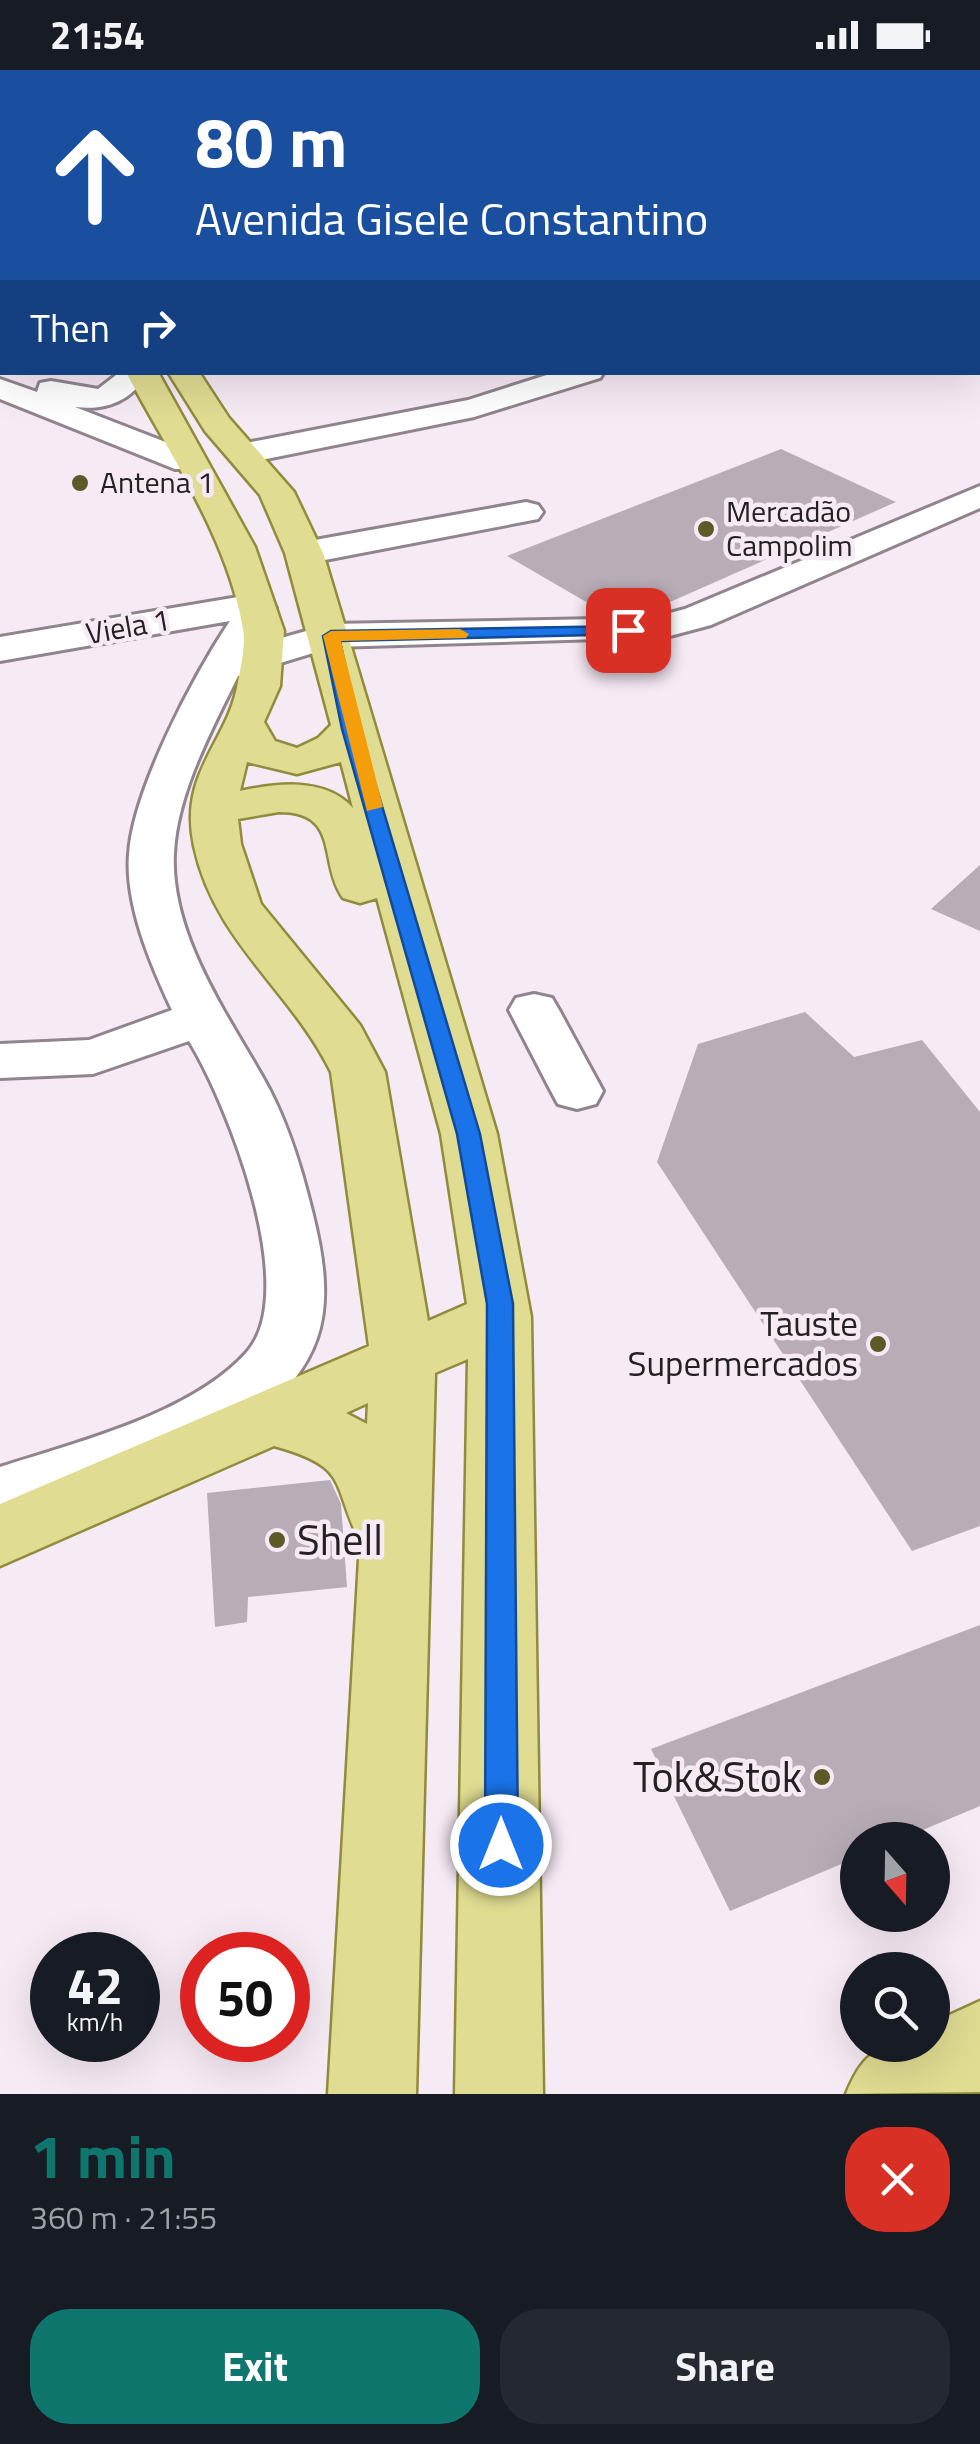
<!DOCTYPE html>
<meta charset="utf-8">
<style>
:root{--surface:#171b24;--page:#242831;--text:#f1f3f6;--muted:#9ea1a6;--accent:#0f766e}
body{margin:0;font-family:"Titillium Web",sans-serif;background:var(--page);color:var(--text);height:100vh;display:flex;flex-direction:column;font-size:38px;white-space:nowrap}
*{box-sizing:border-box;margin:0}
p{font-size:32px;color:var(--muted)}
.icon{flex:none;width:55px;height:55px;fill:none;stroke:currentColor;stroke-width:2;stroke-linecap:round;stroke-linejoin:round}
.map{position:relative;height:2024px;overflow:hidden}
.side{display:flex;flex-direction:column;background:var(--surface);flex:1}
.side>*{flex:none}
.banner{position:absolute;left:0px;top:0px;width:980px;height:305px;box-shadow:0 10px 40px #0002;background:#1a4fa0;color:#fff;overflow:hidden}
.needle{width:65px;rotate:160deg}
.fabs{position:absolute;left:840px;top:1752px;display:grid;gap:20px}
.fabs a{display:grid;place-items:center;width:110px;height:110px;border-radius:50%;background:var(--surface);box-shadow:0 10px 40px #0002;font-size:50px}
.speed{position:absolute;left:30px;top:1862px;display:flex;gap:20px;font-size:50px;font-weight:700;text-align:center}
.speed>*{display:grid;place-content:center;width:130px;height:130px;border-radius:50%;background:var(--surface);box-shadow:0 10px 40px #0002;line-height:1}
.speed small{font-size:25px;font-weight:400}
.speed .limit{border:15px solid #d22;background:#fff;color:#111}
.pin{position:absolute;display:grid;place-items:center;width:85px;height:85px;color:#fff;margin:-42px;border-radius:20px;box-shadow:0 5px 15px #0006}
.me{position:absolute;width:110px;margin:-55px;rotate:0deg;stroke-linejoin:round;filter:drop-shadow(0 0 8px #0008)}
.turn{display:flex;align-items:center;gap:35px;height:210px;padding:0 30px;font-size:45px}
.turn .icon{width:130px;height:130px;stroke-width:2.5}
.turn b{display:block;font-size:70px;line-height:85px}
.then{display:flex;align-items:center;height:95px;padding:0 30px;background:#0003;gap:20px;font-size:38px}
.round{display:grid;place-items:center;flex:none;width:105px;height:105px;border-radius:40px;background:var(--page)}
.summary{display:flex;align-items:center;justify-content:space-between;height:170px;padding:0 30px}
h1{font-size:60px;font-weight:700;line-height:75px;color:var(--accent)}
.cta{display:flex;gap:20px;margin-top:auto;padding:20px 30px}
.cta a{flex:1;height:115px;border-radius:40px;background:var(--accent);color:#fff;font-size:40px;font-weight:700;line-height:115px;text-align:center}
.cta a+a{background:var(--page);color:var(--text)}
.status{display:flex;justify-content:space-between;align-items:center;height:70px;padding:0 50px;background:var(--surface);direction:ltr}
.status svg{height:28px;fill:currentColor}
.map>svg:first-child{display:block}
.building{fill:#b8acb7}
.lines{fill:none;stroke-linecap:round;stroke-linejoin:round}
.minor-casing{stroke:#90858e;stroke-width:6}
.major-casing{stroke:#918b3d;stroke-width:5}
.minor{fill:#fff;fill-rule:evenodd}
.major{fill:#e0dc92;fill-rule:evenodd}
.route{fill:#1a73e8;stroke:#114b97;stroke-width:2.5}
.slow{fill:#f59e0b}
.poi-dot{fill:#5c5a26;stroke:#f6eaf5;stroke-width:4}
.labels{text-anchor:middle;stroke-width:9;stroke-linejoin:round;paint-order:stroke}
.far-poi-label{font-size:30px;fill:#242024;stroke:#f6eaf5;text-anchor:start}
.far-street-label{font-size:30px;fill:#242024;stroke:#f6eaf5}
.poi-label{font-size:35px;fill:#242024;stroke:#f6eaf5;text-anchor:end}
.near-poi-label{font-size:42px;fill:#242024;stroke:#f6eaf5;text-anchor:start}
</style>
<div class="status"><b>21:54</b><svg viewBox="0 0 49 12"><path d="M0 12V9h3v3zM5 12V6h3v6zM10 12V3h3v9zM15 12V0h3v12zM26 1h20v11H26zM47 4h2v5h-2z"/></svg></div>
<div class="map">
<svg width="980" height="2024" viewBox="0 0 980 2024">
<rect width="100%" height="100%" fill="#f6eaf5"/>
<!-- building -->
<path class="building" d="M781 379 896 432 661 536 634 522 593 536 507 486Z
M980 795V861L931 839Z
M805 942 854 987 922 970 980 1042V1456L912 1481 657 1092 698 974Z
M330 1410 341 1434 347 1517 248 1527 247 1552 215 1557 207 1423Z
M980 1555V1736L899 1770H858V1787L730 1841 651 1679Z"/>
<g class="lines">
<defs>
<path id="minor" d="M110 0H192L109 2Z
M342 0H370L371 2H343Z
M0 33 2 34V47H0Z
M0 126H2V140H0Z
M980 172V188L978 189V173Z
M120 302H150C131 330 109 341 75 337L199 385 203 392 199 399H175L0 329V309L37 322 40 313 51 311 98 319Z
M556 302H604L600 308 474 347 246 393 230 383 246 373 468 330Z
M980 416V438L711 555 666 567 333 577 238 606C212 659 177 723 174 783 170 863 225 941 262 1006 286 1047 301 1096 312 1141 322 1181 331 1228 317 1268 279 1379 99 1418 0 1453V1397C77 1372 192 1344 247 1282 302 1220 226 1031 189 971L93 1004 0 1008V974L89 970 172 940C151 895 125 835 129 784 133 720 194 605 230 551L0 591V567L256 524 269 527 276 538 253 576 331 554 651 548 685 539Z
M526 432 538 435 543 442 538 449 304 494 291 491 286 483 291 475 304 472Z
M534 924 552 928 559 940 603 1021 596 1034 577 1039 558 1034 551 1021 509 940 516 928Z"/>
<path id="major" d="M0 191H2V207H0Z
M126 302H158L255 477 284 561 280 616 264 652 275 671 297 678 318 668 331 655 285 483 260 425 205 361 168 302H199L229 348 294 422 323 483 497 1064 531 1247 543 2024H455L468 1289 435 1303 416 2024H328L360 1472C331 1412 350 1397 274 1376L0 1496V1434L369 1276 331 1002C290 919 214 871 194 776 178 702 228 673 238 612 241 596 246 574 243 559 228 468 168 382 126 302ZM247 692 297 704 341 692 353 738C325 707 277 713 240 721ZM279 742C341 742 318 792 343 828L360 833 377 828 441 1064 467 1234 428 1251 385 1002 360 955 261 834 241 774 238 749ZM368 1333 367 1354 346 1343Z
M980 1931V2022L846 2024C866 1975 882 1975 932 1975V1953Z"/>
</defs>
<!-- minor casing -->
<use href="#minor" class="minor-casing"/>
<!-- major casing -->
<use href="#major" class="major-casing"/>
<!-- minor -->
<use href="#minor" class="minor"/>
<!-- major -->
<use href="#major" class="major"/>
</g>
<!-- route -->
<path class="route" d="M628 556 634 557V564L340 571 359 659 480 1064 513 1234 518 1775 513 1787 501 1791 490 1787 485 1775 487 1234 457 1064 342 659 323 566 331 561Z"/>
<!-- slow -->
<path class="slow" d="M460 559 469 564 466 568 341 571 383 737 367 741 323 566 331 561Z"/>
<!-- markers -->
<g class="poi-dot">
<circle cx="80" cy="413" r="10"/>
<circle cx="706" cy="459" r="10"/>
<circle cx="878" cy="1274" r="10"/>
<circle cx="277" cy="1470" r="10"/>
<circle cx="822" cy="1707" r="10"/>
</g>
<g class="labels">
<!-- far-poi labels -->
<g class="far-poi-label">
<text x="100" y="423">Antena 1</text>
<text x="726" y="452">Mercadão<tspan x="726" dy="34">Campolim</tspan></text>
</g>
<!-- far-street labels -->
<g class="far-street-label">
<text transform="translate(128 557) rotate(-10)" y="10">Viela 1</text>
</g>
<!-- poi labels -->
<g class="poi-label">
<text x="858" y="1266">Tauste<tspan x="858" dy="40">Supermercados</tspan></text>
</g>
<!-- near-poi labels -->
<g class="near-poi-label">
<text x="297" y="1485">Shell</text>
<text x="802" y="1722" text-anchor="end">Tok&amp;Stok</text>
</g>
</g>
</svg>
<div class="fabs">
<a><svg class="needle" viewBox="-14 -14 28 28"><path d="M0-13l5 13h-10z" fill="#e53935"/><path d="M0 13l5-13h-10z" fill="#9ea1a6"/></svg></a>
<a><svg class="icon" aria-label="search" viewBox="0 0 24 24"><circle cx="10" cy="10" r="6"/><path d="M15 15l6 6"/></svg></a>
</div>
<div class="speed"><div>42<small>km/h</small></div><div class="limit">50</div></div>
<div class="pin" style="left:628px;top:560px;background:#d93025"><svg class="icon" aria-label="arrive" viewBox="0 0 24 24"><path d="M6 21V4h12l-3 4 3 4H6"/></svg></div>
<svg class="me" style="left:501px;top:1775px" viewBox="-20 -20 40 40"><circle r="17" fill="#1a73e8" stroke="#fff" stroke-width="3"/><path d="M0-11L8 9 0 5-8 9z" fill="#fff"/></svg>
<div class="banner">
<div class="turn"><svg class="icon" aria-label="ahead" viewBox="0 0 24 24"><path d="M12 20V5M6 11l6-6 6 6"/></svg><div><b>80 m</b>Avenida Gisele Constantino</div></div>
<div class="then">Then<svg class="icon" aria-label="right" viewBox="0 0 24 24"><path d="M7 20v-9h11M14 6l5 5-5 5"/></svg></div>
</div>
</div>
<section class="side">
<div class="summary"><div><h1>1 min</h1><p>360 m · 21:55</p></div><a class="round" style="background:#d93025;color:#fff"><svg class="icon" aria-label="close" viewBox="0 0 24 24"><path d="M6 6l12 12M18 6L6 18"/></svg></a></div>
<div class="cta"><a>Exit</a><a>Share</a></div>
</section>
